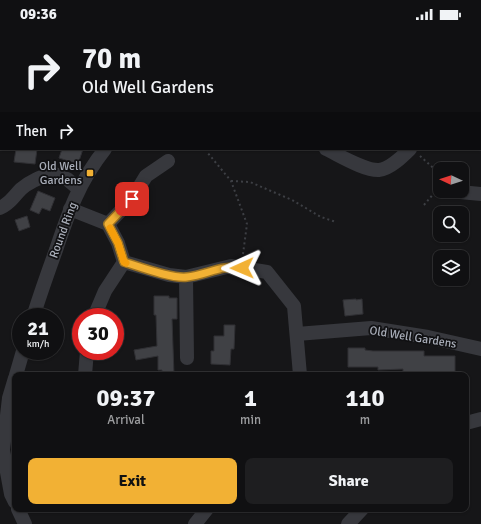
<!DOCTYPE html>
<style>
:root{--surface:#101012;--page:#1e1e20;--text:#f1f3f6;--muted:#9c9d9f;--line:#303032;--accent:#f2b134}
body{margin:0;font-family:Signika,sans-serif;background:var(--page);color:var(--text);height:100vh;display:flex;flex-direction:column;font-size:15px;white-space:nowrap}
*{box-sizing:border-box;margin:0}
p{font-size:13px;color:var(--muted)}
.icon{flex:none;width:22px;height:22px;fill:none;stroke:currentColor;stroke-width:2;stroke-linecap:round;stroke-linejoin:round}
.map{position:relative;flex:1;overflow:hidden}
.panel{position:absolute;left:12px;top:344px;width:457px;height:140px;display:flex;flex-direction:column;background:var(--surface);border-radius:8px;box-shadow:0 1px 3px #0004,0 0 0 1px var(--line)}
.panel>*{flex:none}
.guide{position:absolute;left:0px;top:0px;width:481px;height:122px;box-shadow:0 1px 3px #0004,0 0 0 1px var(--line);background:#101012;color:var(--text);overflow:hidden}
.needle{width:26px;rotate:274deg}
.controls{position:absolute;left:433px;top:134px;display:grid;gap:8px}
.controls a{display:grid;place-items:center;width:36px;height:36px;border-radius:8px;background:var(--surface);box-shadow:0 1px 3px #0004,0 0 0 1px var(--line);font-size:20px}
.speed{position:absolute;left:12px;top:280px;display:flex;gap:8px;font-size:20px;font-weight:700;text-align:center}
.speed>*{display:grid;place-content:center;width:52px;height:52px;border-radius:50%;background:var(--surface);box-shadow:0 1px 3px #0004,0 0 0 1px var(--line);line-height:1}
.speed small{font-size:10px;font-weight:400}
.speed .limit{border:6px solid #d22;background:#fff;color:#111}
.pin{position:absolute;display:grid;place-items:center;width:34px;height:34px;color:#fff;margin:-17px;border-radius:8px;box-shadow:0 2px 6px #0006}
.me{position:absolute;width:44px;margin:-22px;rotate:269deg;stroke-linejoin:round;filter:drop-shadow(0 0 3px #0008)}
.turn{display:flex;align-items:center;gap:14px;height:84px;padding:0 16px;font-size:18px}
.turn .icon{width:52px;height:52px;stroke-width:2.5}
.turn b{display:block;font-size:28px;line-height:34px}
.then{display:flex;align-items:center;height:38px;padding:0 16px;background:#0003;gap:8px;font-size:15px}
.eta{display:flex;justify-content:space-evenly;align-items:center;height:68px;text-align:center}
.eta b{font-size:24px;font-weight:700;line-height:28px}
.button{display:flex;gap:8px;margin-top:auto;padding:8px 16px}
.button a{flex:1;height:46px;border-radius:8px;background:var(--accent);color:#111;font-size:16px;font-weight:700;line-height:46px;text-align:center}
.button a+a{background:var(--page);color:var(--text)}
.status{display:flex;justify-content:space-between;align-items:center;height:28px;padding:0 20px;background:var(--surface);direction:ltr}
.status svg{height:11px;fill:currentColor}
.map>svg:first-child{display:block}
.building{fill:#404145;stroke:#303034}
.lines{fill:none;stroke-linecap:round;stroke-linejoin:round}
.path{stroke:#3d3f44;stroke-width:2;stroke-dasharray:2 3;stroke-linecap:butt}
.minor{stroke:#37383d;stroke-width:14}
.route-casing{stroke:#9d7322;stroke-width:10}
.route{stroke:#f2b134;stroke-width:7}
.slow{stroke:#f59e0b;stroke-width:7}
.poi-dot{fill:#f2b134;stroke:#111113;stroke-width:1.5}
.labels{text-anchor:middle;stroke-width:3.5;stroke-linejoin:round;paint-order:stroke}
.poi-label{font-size:12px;fill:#a8adb8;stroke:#111113;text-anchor:end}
.street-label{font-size:12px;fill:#a8adb8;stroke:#111113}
</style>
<div class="status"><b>09:36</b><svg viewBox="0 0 49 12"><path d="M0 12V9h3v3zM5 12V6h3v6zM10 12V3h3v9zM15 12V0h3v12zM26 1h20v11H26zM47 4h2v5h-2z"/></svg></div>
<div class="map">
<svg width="481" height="496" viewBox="0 0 481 496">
<rect width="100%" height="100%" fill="#161618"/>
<!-- building -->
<path class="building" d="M16 121H37L35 136 14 134Z
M62 121H83L78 136 59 130Z
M38 163 55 170 50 183 42 180 39 186 30 182Z
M27 188 30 199 19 203 15 192Z
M154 268H169V270H177V291H172L174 347H162V342H158V328L136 332 134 322 157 318 156 287H154Z
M356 271V272L362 271 363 286 345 288 343 272Z
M224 297H235L234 321H231L230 337 211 336V323H214V308H224Z
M348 320H365V322L373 323H424V328H455V347H403V341L378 342V339H348Z"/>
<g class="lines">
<!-- path -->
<path class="path" d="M207 121V124L231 153 247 196 243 226
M420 128 440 146
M231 153 250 154 292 172 321 189 336 194
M424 177 440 158"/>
<!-- minor -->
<path class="minor" d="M152 0V1
M239 1 240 0
M477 1V0
M480 13 481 14
M0 28H1
M326 121C339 127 365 143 379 142 390 141 403 128 410 121
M460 164 481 166
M0 180C11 175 13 169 21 161 30 153 41 149 52 145L67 151 79 161
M70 181 108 196 118 215 124 234 169 247 186 249 231 238 267 244 294 278 300 347
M108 196 132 171 146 148 168 133
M186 249 187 330
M33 289C40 267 48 244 56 222 69 183 79 154 105 121
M94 289 105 263 124 234
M297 306 371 300 428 309 481 321
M16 347 23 323
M85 347 87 323
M15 350 9 370 3 422 11 466 15 474
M466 395 481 391
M18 481 25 496
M195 496 207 481
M348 496 362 481"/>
</g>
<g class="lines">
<defs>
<path id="route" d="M132 171 108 196 118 215 124 234C140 239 172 251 187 249 207 247 222 236 242 240"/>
</defs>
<!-- route casing -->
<use href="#route" class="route-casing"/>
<!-- route -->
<use href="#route" class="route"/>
<!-- slow -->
<path class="slow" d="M110 200 118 215 124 234 126 235"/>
</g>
<!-- markers -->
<rect class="poi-dot" x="86" y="141" width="8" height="8" rx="2"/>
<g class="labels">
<!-- poi labels -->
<g class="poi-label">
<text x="82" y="142">Old Well<tspan x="82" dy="14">Gardens</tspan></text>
</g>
<!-- street labels -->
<g class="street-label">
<text transform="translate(63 202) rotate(-70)" y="4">Round Ring</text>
<text transform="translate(413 309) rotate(9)" y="4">Old Well Gardens</text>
</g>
</g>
</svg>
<div class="controls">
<a><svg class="needle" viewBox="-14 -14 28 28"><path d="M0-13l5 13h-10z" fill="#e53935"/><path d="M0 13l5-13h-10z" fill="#9c9d9f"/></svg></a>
<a><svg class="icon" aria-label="search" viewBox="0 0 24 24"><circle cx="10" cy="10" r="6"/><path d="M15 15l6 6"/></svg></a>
<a><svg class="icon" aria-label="layers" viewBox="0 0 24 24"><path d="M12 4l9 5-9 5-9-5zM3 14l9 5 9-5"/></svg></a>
</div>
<div class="speed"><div>21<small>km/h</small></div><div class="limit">30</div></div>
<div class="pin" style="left:132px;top:171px;background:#d93025"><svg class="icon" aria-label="arrive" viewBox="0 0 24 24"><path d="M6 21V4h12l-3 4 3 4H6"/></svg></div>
<svg class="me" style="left:242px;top:240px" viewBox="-20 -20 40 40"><path d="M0-17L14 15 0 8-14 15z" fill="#f2b134" stroke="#fff" stroke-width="4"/></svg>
<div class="guide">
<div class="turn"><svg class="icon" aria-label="right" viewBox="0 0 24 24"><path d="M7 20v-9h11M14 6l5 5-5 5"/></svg><div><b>70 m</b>Old Well Gardens</div></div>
<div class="then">Then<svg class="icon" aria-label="right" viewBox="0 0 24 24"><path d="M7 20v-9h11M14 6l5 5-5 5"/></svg></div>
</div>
<section class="panel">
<div class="eta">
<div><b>09:37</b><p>Arrival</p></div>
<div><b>1</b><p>min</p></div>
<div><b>110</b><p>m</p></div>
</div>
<div class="button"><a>Exit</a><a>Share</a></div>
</section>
</div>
